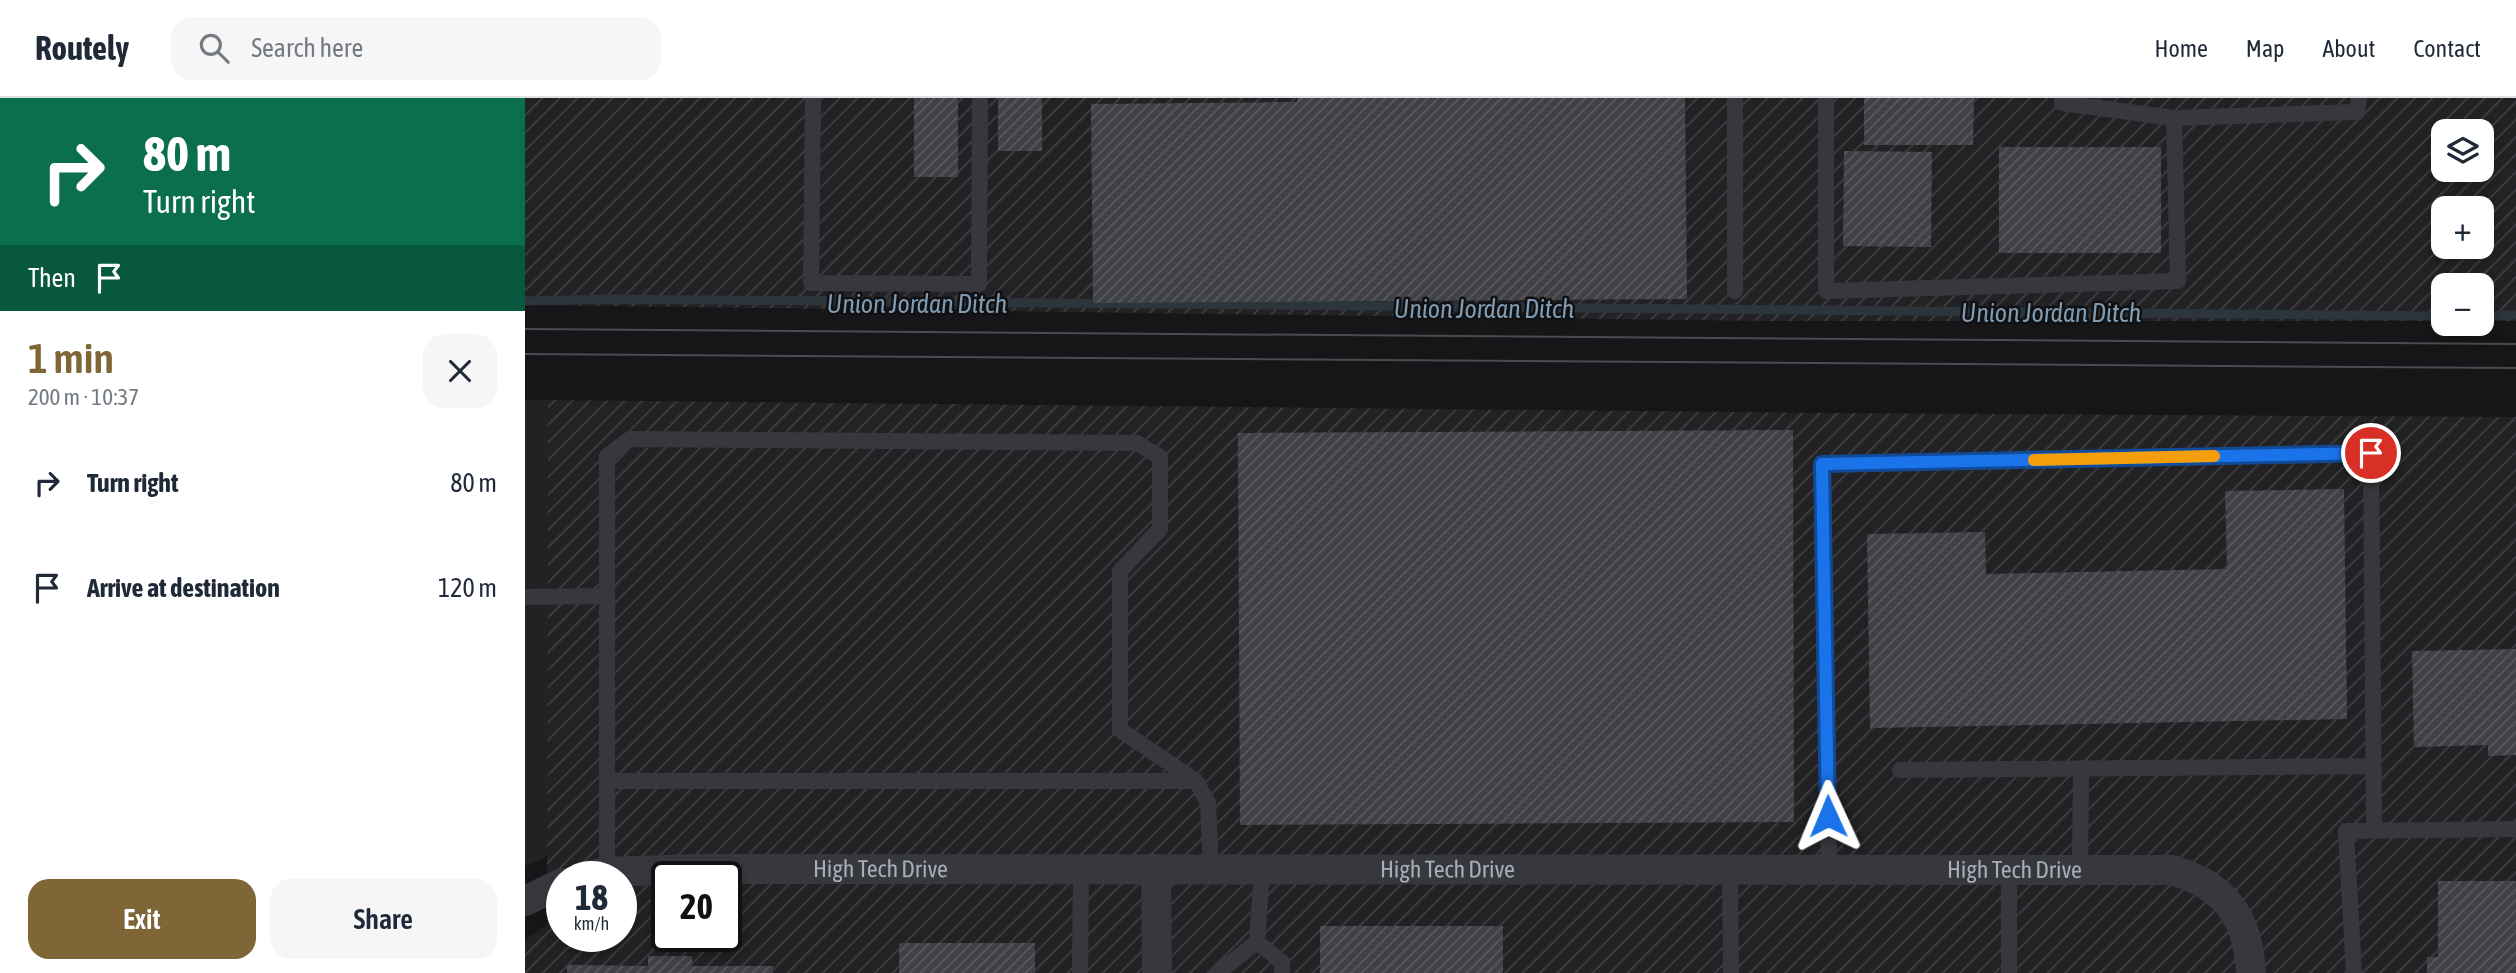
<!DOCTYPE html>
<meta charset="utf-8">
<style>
:root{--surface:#fff;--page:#f6f6f7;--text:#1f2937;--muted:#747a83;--line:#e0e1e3;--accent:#7e6636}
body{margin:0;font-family:"Asap Condensed",sans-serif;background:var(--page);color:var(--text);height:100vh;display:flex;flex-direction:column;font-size:26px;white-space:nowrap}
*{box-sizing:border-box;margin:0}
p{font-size:23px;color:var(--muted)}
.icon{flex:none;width:38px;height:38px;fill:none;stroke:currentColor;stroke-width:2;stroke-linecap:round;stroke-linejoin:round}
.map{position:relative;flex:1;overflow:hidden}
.details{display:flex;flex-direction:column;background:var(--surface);width:525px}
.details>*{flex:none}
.hud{background:#0b6e4f;color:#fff;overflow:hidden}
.controls{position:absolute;left:1906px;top:21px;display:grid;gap:14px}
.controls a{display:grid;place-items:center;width:63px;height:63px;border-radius:14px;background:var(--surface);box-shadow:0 4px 10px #0003;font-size:35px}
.speed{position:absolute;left:21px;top:763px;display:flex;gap:14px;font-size:35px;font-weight:700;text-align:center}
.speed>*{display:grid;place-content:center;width:91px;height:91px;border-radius:50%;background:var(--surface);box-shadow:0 4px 10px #0003;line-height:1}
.speed small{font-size:18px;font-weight:400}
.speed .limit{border:4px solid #111;border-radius:10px;background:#fff;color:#111}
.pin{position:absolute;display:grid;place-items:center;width:60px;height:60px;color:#fff;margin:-30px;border:4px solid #fff;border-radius:50%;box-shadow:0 2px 7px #0007}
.me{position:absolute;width:77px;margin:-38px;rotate:359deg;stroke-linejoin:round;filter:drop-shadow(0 0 5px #0008)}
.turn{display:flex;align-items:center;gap:24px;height:147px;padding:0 28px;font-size:32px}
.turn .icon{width:91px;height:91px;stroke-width:2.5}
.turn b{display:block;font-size:49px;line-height:60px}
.then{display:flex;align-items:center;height:66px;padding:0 28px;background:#0003;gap:14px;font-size:26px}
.round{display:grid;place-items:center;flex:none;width:74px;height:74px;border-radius:21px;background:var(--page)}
.headline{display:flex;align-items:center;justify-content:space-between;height:119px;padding:0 28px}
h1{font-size:42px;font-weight:600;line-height:52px;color:var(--accent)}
.cta{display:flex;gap:14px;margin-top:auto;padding:14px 28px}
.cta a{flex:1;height:80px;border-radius:21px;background:var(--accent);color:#fff;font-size:28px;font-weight:600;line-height:80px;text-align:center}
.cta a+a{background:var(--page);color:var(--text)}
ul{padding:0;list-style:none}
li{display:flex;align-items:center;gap:21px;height:105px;padding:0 28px}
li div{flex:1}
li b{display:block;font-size:26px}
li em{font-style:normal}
header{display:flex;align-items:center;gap:42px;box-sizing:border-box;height:98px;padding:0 35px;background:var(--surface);border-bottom:2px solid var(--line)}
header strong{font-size:33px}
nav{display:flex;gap:38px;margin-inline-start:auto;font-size:24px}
.search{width:490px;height:63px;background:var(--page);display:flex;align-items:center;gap:18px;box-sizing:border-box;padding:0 24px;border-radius:21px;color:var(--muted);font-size:26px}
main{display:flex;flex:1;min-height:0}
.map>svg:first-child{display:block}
.built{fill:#222225}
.industrial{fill:url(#industrial-furrows);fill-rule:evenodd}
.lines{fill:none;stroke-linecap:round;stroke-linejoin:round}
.stream{stroke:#2c353c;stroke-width:9}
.building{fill:url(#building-hatch)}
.lane{stroke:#37383d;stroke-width:16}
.street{stroke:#37383d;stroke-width:30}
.tram{stroke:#4a4c52;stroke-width:2}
.route-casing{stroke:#114b97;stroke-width:18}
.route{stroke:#1a73e8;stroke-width:12}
.slow{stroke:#f59e0b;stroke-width:12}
.labels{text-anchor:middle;stroke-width:5;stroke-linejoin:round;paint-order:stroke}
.street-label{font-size:24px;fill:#a8adb8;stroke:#111113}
.water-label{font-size:26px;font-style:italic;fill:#7f9bb3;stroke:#111113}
</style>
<header>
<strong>Routely</strong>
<div class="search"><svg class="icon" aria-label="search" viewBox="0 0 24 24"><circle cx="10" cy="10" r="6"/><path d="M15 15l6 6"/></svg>Search here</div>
<nav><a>Home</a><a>Map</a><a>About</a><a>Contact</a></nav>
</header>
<main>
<section class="details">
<div class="hud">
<div class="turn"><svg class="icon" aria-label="right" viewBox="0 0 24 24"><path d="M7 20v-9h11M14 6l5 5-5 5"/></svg><div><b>80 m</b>Turn right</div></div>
<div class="then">Then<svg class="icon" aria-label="arrive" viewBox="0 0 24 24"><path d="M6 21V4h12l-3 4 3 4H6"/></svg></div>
</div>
<div class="headline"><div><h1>1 min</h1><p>200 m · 10:37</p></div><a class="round"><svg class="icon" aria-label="close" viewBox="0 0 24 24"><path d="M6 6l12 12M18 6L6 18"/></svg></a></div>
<ul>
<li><svg class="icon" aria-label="right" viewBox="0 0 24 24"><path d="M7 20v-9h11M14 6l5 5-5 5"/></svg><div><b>Turn right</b></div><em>80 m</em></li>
<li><svg class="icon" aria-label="arrive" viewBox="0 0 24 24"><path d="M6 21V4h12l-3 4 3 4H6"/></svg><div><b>Arrive at destination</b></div><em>120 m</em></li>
</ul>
<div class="cta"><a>Exit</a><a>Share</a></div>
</section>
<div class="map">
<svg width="1991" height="875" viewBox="0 0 1991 875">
<defs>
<pattern id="industrial-furrows" width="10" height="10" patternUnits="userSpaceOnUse" patternTransform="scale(1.75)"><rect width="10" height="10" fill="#222225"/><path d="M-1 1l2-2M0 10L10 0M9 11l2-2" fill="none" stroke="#3f3f43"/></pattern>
<pattern id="building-hatch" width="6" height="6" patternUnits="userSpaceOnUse" patternTransform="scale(1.75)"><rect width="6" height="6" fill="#404145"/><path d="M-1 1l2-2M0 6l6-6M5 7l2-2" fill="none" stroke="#595a5e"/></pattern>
</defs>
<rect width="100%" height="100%" fill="#161618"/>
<!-- built -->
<path class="built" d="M0 302H23V758L0 768Z"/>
<!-- industrial -->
<path class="industrial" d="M0 0H1991V223H1957L1956 187H1918V223H1239L0 207ZM1918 33H1956V72H1918ZM1918 110H1956V149H1918Z
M23 302 1309 315 1991 319V875H0V842L22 826ZM37 779H96V838H37ZM142 779H201V838H142Z"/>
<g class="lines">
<!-- stream -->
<path class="stream" d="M0 203 90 201 1918 218
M1956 218 1991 217"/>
</g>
<!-- building -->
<path class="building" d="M389 0H433V79H389Z
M473 0H517V53H473Z
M772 0H1160L1162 201 568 205 566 6 772 4Z
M1339 0H1449L1448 47H1339Z
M1474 49H1636V155H1474Z
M1319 53 1407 54 1406 149 1318 148Z
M1268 332 1269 724 715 727 713 335Z
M1819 391 1822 621 1345 630 1342 436 1460 434 1461 476 1702 471 1700 393Z
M1991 551V657L1963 658V647L1889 649 1887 553Z
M1913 783H1991V875H1902V859H1913Z
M795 828H978V875H795Z
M374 845H510V875H374Z
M123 858H167V868H248V875H42V867L123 868Z"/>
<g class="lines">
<!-- lane -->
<path class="lane" d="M288 0 286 185 454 186 455 0
M1301 0V193L1653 183 1649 20 1832 14 1834 0
M1537 0V5L1649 20
M1210 193V0
M0 499 81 498
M1375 672 1848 668
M82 683H671
M737 772 732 844 757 864V875
M1205 772 1206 875
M1304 772 1297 366 1846 355 1849 733
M1484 772V875
M1555 772 1556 670
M82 774V358L105 341 612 345 635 359V431L595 473V632L671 683 683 705 686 772
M555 875 556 771
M693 875 732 844
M1829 875 1821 733 1991 731"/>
<!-- street -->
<g class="street">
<path d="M631 771 632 875"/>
<path id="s1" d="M57 779 82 774 171 771 1647 772C1701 788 1723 819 1726 875"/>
<path d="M0 803 37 785"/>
</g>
<!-- tram -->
<path class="tram" d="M0 231 1991 246
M0 256 1991 270"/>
</g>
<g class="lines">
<defs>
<path id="route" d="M1303 718 1297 366 1846 355"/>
</defs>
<!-- route casing -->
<use href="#route" class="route-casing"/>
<!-- route -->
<use href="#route" class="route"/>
<!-- slow -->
<path class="slow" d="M1509 362 1689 358"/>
</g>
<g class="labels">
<!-- street labels -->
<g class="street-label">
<text dy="8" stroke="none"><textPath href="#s1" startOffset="299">High Tech Drive</textPath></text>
<text dy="8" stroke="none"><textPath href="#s1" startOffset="866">High Tech Drive</textPath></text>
<text dy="8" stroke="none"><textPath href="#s1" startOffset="1433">High Tech Drive</textPath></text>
</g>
<!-- water labels -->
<g class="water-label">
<text x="392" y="215">Union Jordan Ditch</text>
<text x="959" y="220">Union Jordan Ditch</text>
<text x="1526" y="224">Union Jordan Ditch</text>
</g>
</g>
</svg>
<div class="controls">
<a><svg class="icon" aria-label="layers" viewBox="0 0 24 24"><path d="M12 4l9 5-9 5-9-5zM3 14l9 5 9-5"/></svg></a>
<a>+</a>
<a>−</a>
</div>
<div class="speed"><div>18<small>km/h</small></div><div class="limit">20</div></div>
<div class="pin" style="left:1846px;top:355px;background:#d93025"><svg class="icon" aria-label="arrive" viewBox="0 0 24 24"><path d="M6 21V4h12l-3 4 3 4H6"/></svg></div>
<svg class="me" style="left:1303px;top:718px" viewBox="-20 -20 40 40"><path d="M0-17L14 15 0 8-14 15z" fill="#1a73e8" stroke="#fff" stroke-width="4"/></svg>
</div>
</main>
